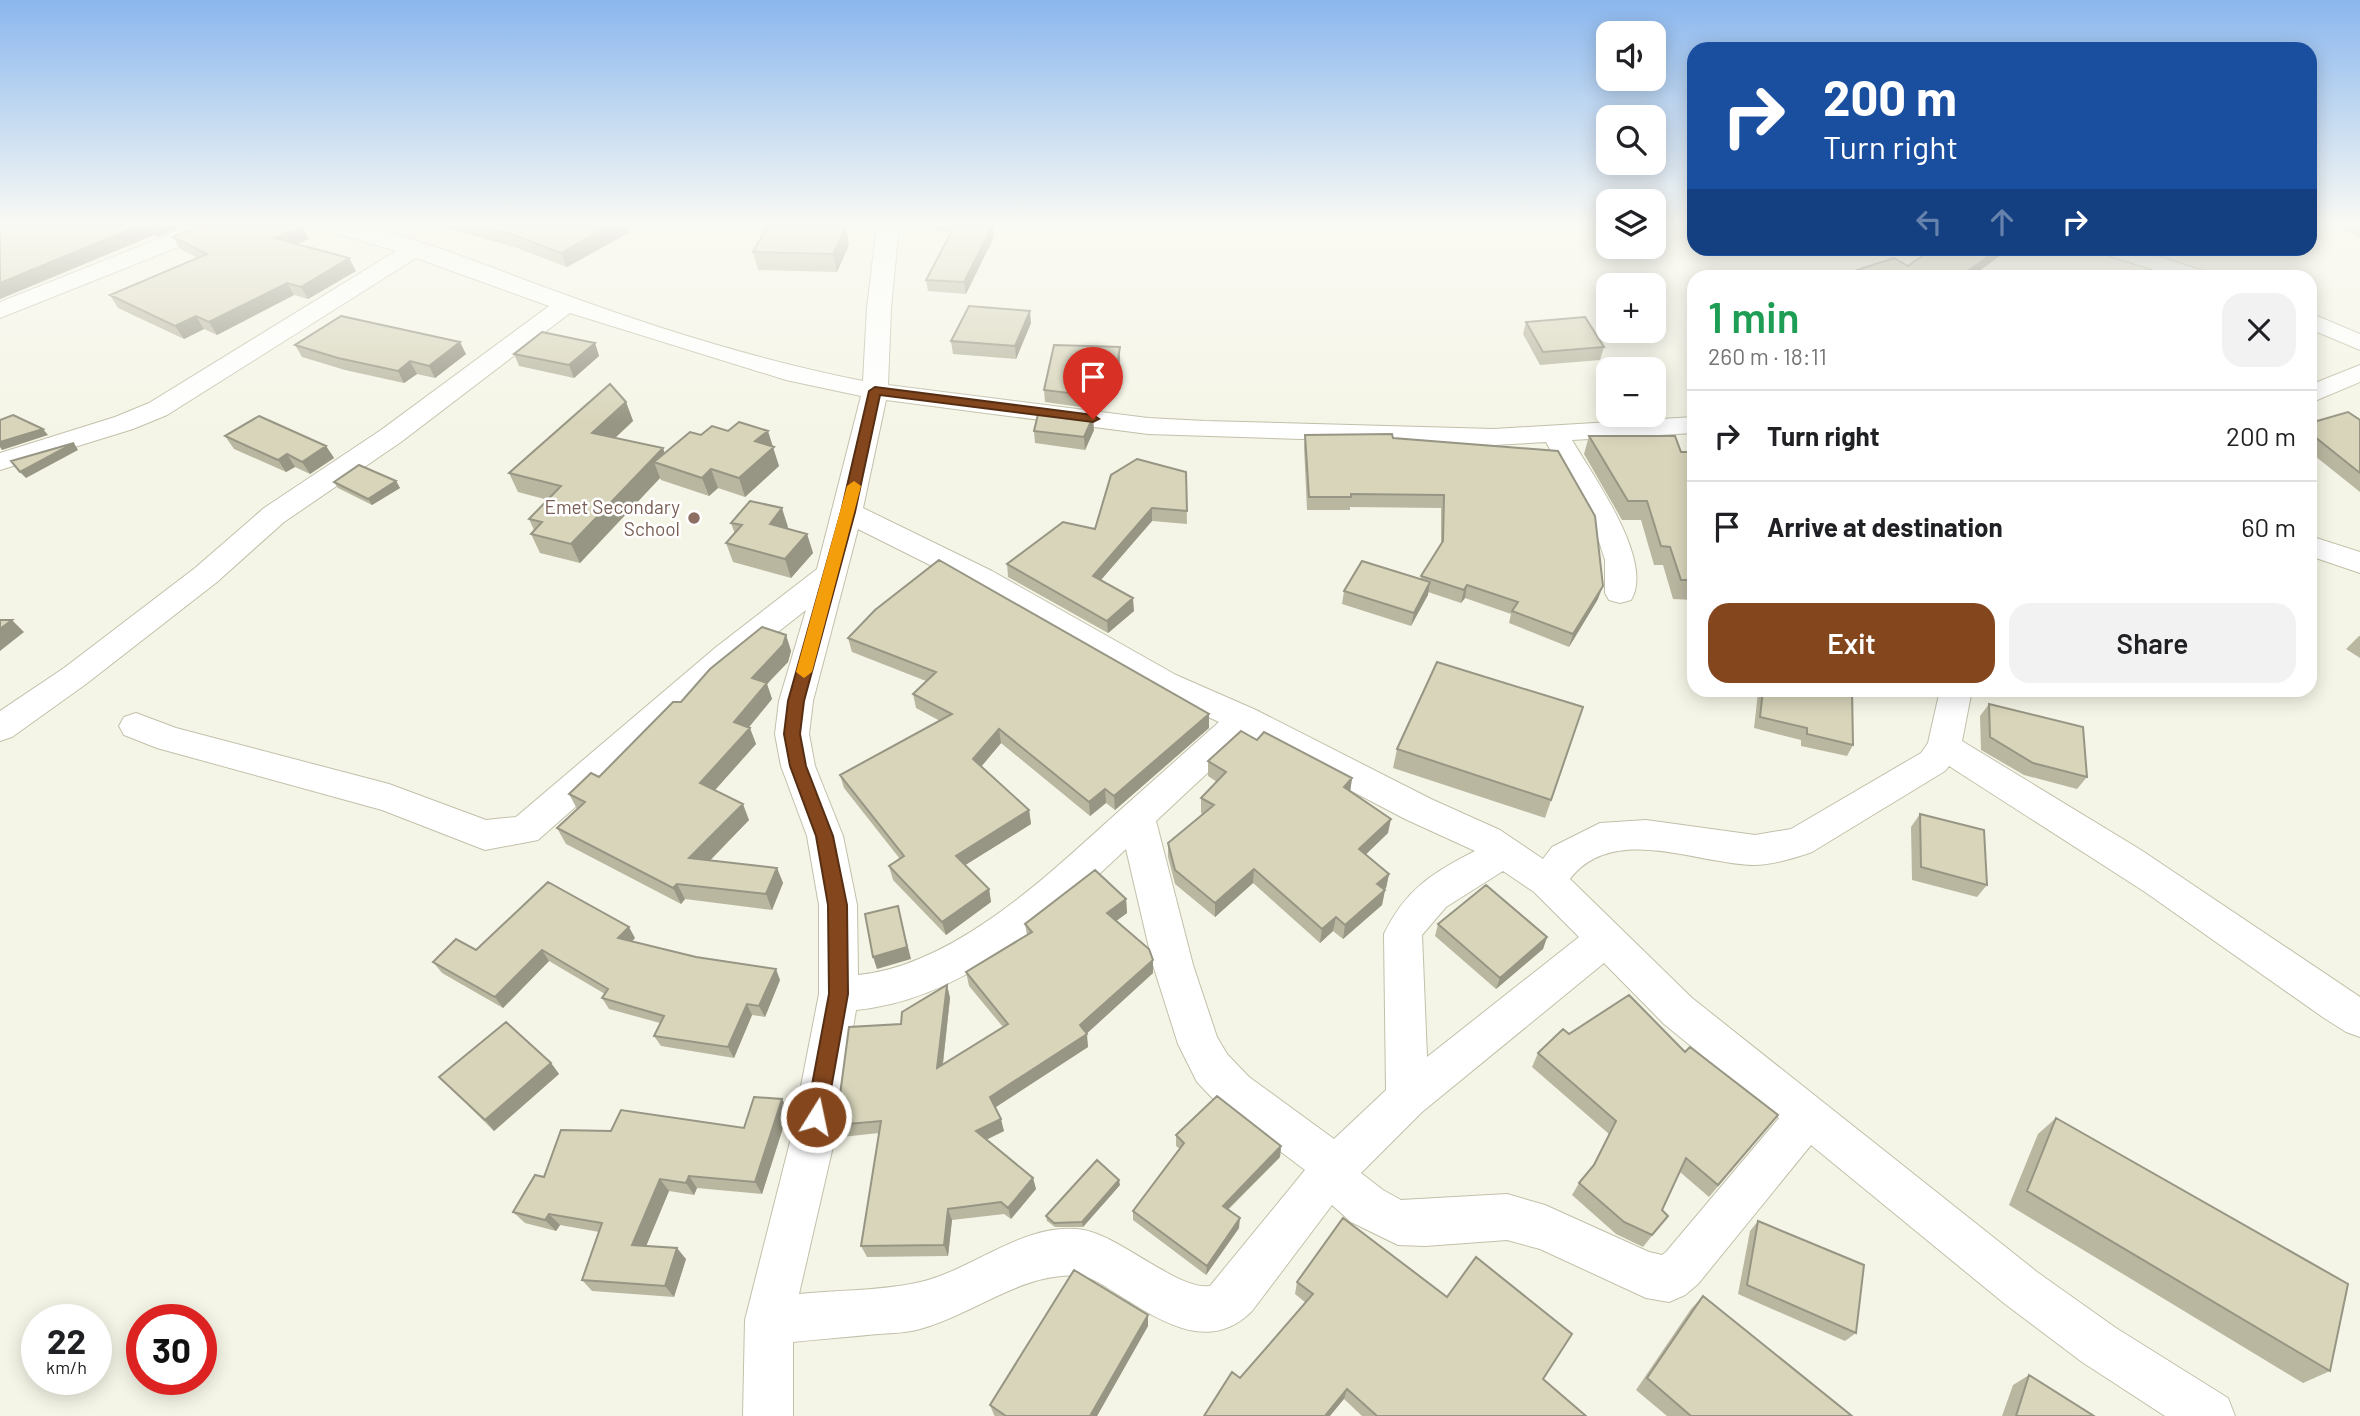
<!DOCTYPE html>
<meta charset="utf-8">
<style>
:root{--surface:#fff;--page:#f2f2f2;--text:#202124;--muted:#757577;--line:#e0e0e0;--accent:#84471d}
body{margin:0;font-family:Barlow,sans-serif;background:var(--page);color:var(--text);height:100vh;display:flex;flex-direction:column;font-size:26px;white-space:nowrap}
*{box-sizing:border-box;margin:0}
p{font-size:23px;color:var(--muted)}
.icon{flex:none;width:38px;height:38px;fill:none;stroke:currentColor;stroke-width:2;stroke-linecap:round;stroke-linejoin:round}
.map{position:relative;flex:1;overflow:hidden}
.panel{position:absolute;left:1687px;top:270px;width:630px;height:427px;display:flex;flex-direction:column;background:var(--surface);border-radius:21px;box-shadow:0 4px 18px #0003}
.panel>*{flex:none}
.banner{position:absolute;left:1687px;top:42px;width:630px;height:214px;border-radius:21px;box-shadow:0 4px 18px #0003;background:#1a4fa0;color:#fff;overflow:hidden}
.tools{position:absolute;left:1596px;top:21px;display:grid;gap:14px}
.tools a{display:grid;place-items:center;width:70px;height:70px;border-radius:14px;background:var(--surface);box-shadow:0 4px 18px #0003;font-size:35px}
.speed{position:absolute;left:21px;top:1304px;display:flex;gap:14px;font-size:35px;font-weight:700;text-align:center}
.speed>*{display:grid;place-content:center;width:91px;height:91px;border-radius:50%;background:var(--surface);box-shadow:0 4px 18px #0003;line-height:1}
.speed small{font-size:18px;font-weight:400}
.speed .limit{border:10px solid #d22;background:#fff;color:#111}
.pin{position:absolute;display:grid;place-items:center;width:60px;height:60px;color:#fff;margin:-72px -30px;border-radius:50% 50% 50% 0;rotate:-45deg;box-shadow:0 0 7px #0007}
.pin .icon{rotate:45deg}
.me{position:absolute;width:77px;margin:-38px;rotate:10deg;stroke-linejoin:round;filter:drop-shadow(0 0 5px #0008)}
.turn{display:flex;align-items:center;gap:24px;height:147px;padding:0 21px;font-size:32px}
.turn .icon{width:91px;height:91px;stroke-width:2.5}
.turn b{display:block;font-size:49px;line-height:60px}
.lanes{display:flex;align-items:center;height:66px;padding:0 21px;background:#0003;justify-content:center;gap:35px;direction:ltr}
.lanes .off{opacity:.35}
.round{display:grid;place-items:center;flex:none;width:74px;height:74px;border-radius:21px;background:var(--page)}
.summary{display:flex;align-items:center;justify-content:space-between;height:119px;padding:0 21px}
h1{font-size:42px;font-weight:600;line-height:52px;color:#1e9e55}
.button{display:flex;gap:14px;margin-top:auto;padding:14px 21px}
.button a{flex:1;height:80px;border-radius:21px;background:var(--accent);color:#fff;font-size:28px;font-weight:600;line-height:80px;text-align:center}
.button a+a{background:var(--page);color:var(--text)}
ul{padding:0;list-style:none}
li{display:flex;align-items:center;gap:21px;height:91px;padding:0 21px;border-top:2px solid var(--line)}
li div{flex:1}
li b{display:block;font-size:26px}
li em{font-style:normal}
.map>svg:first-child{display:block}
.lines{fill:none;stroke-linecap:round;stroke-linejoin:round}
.minor-casing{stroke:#c2c0a9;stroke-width:2}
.minor{fill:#fff;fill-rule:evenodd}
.wall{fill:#bab7a1}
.shaded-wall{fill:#979583}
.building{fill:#d8d5bb;stroke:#979583;stroke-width:2}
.route{fill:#84471d;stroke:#562e13;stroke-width:2}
.slow{fill:#f59e0b}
.education-dot{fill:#8d6e63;stroke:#fff;stroke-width:2.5}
.labels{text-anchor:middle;stroke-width:5;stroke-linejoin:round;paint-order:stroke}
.education-label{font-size:19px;fill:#785e54;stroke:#fff;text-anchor:end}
</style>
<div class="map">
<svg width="2360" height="1416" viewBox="0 0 2360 1416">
<rect width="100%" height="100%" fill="#f5f5e7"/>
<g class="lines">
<defs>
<path id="minor" d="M193 225H224L221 230 0 318V302Z
M321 225C333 225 347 223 358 226 429 240 498 271 566 295 662 330 762 361 863 381L867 308 877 225H899L891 308 888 385 1148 418 1205 421 1494 429 1694 417V433L1572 440C1593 476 1655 561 1631 600L1620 603 1609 600 1605 593V560L1596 532 1546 442 1494 445 1148 434 886 400 863 508 992 571 1176 675 1256 710 1431 799 1500 830 1543 859 1552 847 1600 823 1646 820 1755 835 1791 829 1921 753 1928 743 1940 690H1972L1962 741 2141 850 2360 997V1037L2346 1032 2324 1018 2145 892 1949 766 1945 771 1812 852C1795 858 1772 865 1754 865 1696 864 1613 823 1570 879L1692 998 2037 1272 2116 1328 2228 1398 2235 1416H2165L2082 1362 2005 1304 1811 1145 1698 1284 1685 1295 1669 1302 1646 1298 1540 1249 1507 1240 1425 1246 1398 1245 1351 1222 1332 1205 1252 1311C1207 1356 1157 1318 1114 1292 1104 1286 1093 1277 1080 1276 1023 1271 973 1315 920 1329 907 1333 892 1333 878 1334 849 1337 821 1339 793 1342V1416H743L745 1320 790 1142 819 994V905L807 836 781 766 775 734 779 701 806 610 737 664 538 840 485 850 382 810 157 748 124 735 119 726 124 717 136 713 176 728 389 784 486 820 516 817 715 648 817 569 861 396 786 380 570 313 401 442 284 522 217 582 86 684 12 737 0 741V711L64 668 195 568 264 508 381 430 549 306 416 258 167 415 133 429 0 470V453L115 417 149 403 396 251 324 230ZM858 529 970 585 1152 691 1219 722C1182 755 1145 788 1108 821 1042 881 951 966 858 975L857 905 843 836 815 766 809 734 813 701ZM1247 736 1405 819 1475 851C1432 873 1405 890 1384 934L1386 1090 1334 1139 1249 1077 1227 1054 1217 1037 1193 965 1156 821ZM1126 849 1153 965 1178 1044 1197 1082 1219 1105 1305 1170 1210 1286C1179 1291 1121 1237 1084 1230 1024 1220 972 1272 916 1283 879 1291 837 1290 799 1294L834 1142 856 1010C962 1000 1052 919 1126 849ZM1503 871 1534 892 1579 937 1427 1057 1422 935 1446 907ZM1604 963 1664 1024 1779 1118 1666 1252 1662 1255 1649 1252 1545 1205 1507 1194 1401 1200 1383 1190 1361 1173 1422 1112Z
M2098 248H2133L2203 271 2207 276H2173L2101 253Z
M2310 313 2360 334V350L2310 329Z
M2360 365V382L2310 403V385Z
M2310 536 2360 552V573L2310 556Z"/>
</defs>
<!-- minor casing -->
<use href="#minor" class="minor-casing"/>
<!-- minor -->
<use href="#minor" class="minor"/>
</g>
<!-- wall -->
<path class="wall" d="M2 225H186L157 237 154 235 0 299V226Z
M437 225H627L630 232 567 267 517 248Z
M768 225H835L849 245 837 272 758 270 753 252Z
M934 225H995L992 241 966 294 928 291 926 280 952 231H934Z
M2333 225H2360V238Z
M173 237 309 239 296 244 349 258 356 271 308 299 294 295 217 335 204 329 184 339 118 308 110 295 198 258 180 249Z
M1934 248H2011L1972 276H1854L1857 270 1908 266Z
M1526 322 1604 347 1600 360 1540 365 1523 334Z
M1031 323 1016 359 953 354 951 341Z
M595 343 599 356 574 378 519 366 514 354Z
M295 345 466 354 435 378 417 374 404 383 345 370 302 357Z
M1120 360 1115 394 1109 393 1102 410 1045 402 1044 390Z
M626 402 633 421 615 438 663 448 664 453 701 435 772 447 779 466 745 497 718 488 709 496 661 480 660 478 580 563 540 553 531 534 534 530 529 519 548 500 518 492 509 473Z
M2360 420V492L2310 452V423Z
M1094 430 1085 450 1035 443 1034 431Z
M1305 435 1393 438 1598 599 1569 647 1509 623 1511 614 1465 598 1461 603 1428 592 1411 626 1342 604 1344 591 1421 579V576L1441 545V508L1350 507V510H1307L1304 447Z
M225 436 326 446 334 458 310 474 295 467 286 472 234 449Z
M1589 436 1694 454V600L1673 599 1663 565H1654L1641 520H1622L1584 454Z
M1186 472 1187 524 1152 521 1101 580 1134 611 1108 633 1008 577 1007 564 1095 529Z
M396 481 400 488 372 505 338 488 334 482Z
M731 523 788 527 787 528 807 534 813 553 791 578 733 562 726 543 735 534Z
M786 635 791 651 788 662 767 684 772 699 749 727 756 744 715 790 749 820 710 860 777 868 783 883 772 910 685 899 681 904 566 844 557 828 577 809 569 794 599 777 681 702Z
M2359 636H2360V658L2346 649Z
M848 638 1209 728 1115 810 1106 803 1090 816 1001 743 981 766 1029 810 1031 824 965 865 989 889 991 902 946 935 893 880 889 866 900 859 844 788 840 775 940 721 916 708 913 694 926 681 852 652Z
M1760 690H1795L1801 691V690H1852L1853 745 1847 756 1801 746V740L1754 728 1758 693Z
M2154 690H2170L2166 694Z
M1989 704 2087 777 2077 789 2024 775 1981 750 1980 716Z
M1583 707 1545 818 1393 768 1397 749Z
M1257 740 1352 778 1350 791 1388 833 1366 854 1389 874 1386 888 1384 890H1385L1382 905 1343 939 1333 931 1320 943 1253 883 1215 917 1175 884 1168 857V843L1203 814 1201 813V798L1217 782 1208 776V761Z
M1920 814 1987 885 1977 897 1912 880 1911 827Z
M1126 899 1127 913 1116 921 1153 973 1086 1034 1088 1047 995 1107 1004 1131 986 1140 1033 1178 1036 1189 1011 1219 1004 1214 952 1220 948 1256 867 1257 861 1246 879 1133 842 1137 836 1125 901 1024 947 985 950 998 943 1064 1003 1027 969 986 966 972 1027 935 1025 924Z
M1438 924 1547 937 1543 949 1496 989 1435 936Z
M635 938 632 941 780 980 765 1017 752 1015 734 1058 661 1046 654 1036 660 1023 609 1009 602 998 605 994 549 961 503 1008 442 973 433 962 476 950Z
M1569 1034 1685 1052 1778 1115 1709 1197 1680 1172 1662 1210 1659 1227 1643 1247 1616 1234 1572 1195 1579 1183 1592 1167 1609 1134 1532 1067 1538 1053Z
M551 1063 559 1074 494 1131 439 1077Z
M782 1099 788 1112 762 1194 697 1188 694 1195 669 1191 646 1246 686 1259 674 1297 592 1291 582 1280 599 1232 560 1225 556 1231 525 1223 513 1212 544 1177 611 1131 744 1128Z
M2056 1118 2330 1371 2303 1383 2009 1205 2038 1134Z
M1176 1135 1281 1146 1280 1157 1228 1210 1239 1228 1206 1275 1133 1220V1211L1180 1149 1176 1146Z
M1120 1185 1083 1227H1055L1047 1221 1046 1216Z
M1758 1221 1856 1333 1845 1341 1738 1294 1750 1231Z
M1297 1282 1543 1379 1586 1416H1362L1344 1399 1240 1378 1306 1303 1295 1294Z
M1703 1296 1852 1416H1667L1636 1390 1691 1309Z
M1148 1315V1326L1097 1416H995L994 1415 990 1405Z
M2029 1375 2094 1416H2002L2013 1385Z"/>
<!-- shaded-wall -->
<path class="shaded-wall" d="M140 225H147L154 235 0 299V283Z
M150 225H186L157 237Z
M611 225H627L630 232 567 267 561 253Z
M991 225H995L992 241 966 294 964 282Z
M302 226 309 239 281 251 274 238Z
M846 227 849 245 837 272 833 254Z
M2000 248H2011L1972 276H1961Z
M349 258 356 271 308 299 301 287Z
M287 283 294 295 217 335 209 322Z
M1030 311 1031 323 1016 359 1015 346Z
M196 316 204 329 184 339 175 326Z
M460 342 466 354 435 378 429 366Z
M595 343 599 356 574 378 569 365Z
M1120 347V360L1115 394 1114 381Z
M410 361 417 374 404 383 398 371Z
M1109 381V393L1102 410V397Z
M626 402 633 421 600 452 592 433Z
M1093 417 1094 430 1085 450 1084 437Z
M43 429 48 435 2 450 0 447V442Z
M768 431 779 466 745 497 739 478 755 441Z
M74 443 78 450 26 478 20 472Z
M326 446 334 458 310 474 302 462Z
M663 448 669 467 654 462 660 478 580 563 571 544Z
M287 454 295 467 286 472 278 460Z
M711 469 718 488 709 496 702 478Z
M396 481 400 488 372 505 368 499Z
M782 508 788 527 776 543 770 524Z
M1152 508V521L1093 589V576Z
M807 534 813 553 791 578 785 559Z
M1430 582 1428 595 1411 626 1414 613Z
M1467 585 1465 598 1461 603 1464 590Z
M1603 586 1598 599 1569 647 1573 634Z
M1133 598 1134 611 1108 633 1107 621Z
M12 620 24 632 0 651V629Z
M786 635 791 651 788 662 767 684 772 699 740 738 734 722 752 678Z
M1209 714V728L1115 810 1114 796Z
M750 728 756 744 707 799 700 783Z
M999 729 1001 743 976 773 973 759Z
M1352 778 1350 793 1344 787Z
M1105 789 1106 803 1090 816 1089 802Z
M743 804 749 820 697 874 689 858Z
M1029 810 1031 824 959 869 956 856Z
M1391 819 1388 833 1357 863 1359 849Z
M777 868 783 883 772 910 766 894Z
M1254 869 1253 883 1215 917V903Z
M1389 874 1386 888 1374 898 1377 884Z
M677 884 685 899 681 904 673 888Z
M989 889 991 902 946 935 942 922Z
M1385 890 1382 905 1343 939 1345 925Z
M1126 899 1127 913 1108 927 1107 913Z
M898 906 911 959 877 969 873 957Z
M1336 917 1333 931 1320 943 1322 929Z
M629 927 635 938 625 949 618 938Z
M1547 937 1543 949 1496 989 1500 978Z
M542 950 549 961 503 1008 495 997Z
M1153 960V973L1083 1037 1087 1034 1088 1047 993 1109 990 1097 1080 1025Z
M776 969 780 980 765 1017 759 1006Z
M947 985 950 998 941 1080 937 1068Z
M747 1004 752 1015 734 1058 728 1047Z
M551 1063 559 1074 494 1131 485 1120Z
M782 1099 788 1112 762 1194 755 1182Z
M1001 1119 1004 1131 979 1143 976 1131Z
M1281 1146 1280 1157 1222 1215 1223 1206Z
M689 1176 697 1188 694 1195 686 1183Z
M1033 1178 1036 1189 1011 1219 1008 1208Z
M660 1179 669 1191 642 1256 632 1245Z
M1119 1180 1120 1185 1083 1227 1082 1222Z
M948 1209 952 1220 948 1256 944 1245Z
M549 1214 560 1225 556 1231 545 1220Z
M1240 1218 1239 1228 1206 1275 1207 1266Z
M677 1248 686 1259 674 1297 665 1286Z
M1148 1315V1326L1097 1416H1090Z
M1347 1389 1344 1399 1330 1416H1325Z"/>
<!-- building -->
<path class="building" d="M2 225H140L0 283V226Z
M202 225H300L302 226 274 238 349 258 301 287 287 283 209 322 196 316 175 326 110 295 207 254 173 237Z
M480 225H611L561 253 511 234Z
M768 225H824L823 226 846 227 833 254 753 252Z
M955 225H991V229L964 282 926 280Z
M1934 248H2000L1961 276H1867L1857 270 1894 258 1908 266Z
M969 306 1030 311 1015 346 951 341Z
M341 316 460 342 429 366 410 361 398 371 338 358 295 345Z
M1585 317 1604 347 1543 352 1526 322Z
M542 332 595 343 569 365 514 354Z
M1054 345 1120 347 1114 381H1109L1102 397 1044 390Z
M610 384 626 402 592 433 663 448 571 544 531 534 542 522 529 519 561 486 509 473Z
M1039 410 1093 417 1084 437 1034 431Z
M2348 412 2360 420V473L2310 433V423Z
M13 415 43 429 0 442V420Z
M259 416 326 446 302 462 287 454 278 460 225 436Z
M739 422 768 431 755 441 774 447 739 478 711 469 702 478 654 462 690 432 701 435 712 426 728 431Z
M1392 434 1393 438 1558 451 1595 516 1603 586 1573 634 1512 611 1518 602 1467 585 1464 590 1421 576 1443 541 1444 495 1351 494V497H1309L1305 435Z
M1589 436H1675L1681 452H1693L1694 454V580H1681L1670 547 1661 546 1647 501H1628Z
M74 443 20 472 11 461Z
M1137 459 1186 472 1187 511 1152 508 1093 576 1133 598 1107 621 1007 564 1063 522 1095 529 1111 475Z
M359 465 396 481 368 499 334 482Z
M750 501 782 508 770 524 807 534 785 559 726 543 742 525 731 523Z
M939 560 1209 714 1114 796 1105 789 1089 802 999 729 973 759 1029 810 956 856 989 889 942 922 889 866 904 856 840 775 952 714 913 694 936 672 848 638 875 610Z
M1362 561 1430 582 1414 613 1344 591Z
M0 620H12L0 629Z
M762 627 786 635 783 645 752 678 767 683 734 722 750 728 700 783 743 804 689 858 777 868 766 894 677 884 673 888 557 828 585 802 569 794 591 773 599 777 673 702H681L710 669Z
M1437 662 1583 707 1551 800 1397 749Z
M1763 690H1795L1807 692V690H1852L1853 745 1807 734V728L1760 717Z
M1989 704 2083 727 2087 777 2033 763 1990 737Z
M1241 731 1257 740 1264 732 1352 778 1344 787 1391 819 1359 849 1389 874 1377 884 1385 890 1345 925 1336 917 1322 929 1254 869 1215 903 1175 870 1168 843 1214 805 1201 798 1226 772 1208 761Z
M1920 814 1984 830 1987 885 1921 867Z
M1095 870 1126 899 1107 913 1149 949 1153 960 1080 1025 1087 1034 990 1097 1001 1119 976 1131 1033 1178 1008 1208 1001 1202 948 1209 944 1245 861 1246 881 1121 836 1125 849 1027 901 1024 902 1012 947 985 937 1068 1008 1024 966 972 1032 932 1025 924Z
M548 882 629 927 618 938 696 957 776 969 759 1006 747 1004 728 1047 654 1036 664 1016 602 998 608 989 542 950 495 997 433 962 456 939 476 950Z
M1486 885 1547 937 1500 978 1438 924Z
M898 906 907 947 873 957 865 914Z
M1629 995 1685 1052 1690 1047 1778 1115 1718 1185 1686 1158 1662 1210 1668 1216 1652 1235 1624 1222 1579 1183 1594 1165 1616 1121 1538 1053 1563 1029 1569 1034Z
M506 1022 551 1063 485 1120 439 1077Z
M1217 1096 1281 1146 1223 1206 1240 1218 1207 1266 1133 1211 1184 1143 1176 1135Z
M754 1097 782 1099 755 1182 689 1176 686 1183 660 1179 632 1245 677 1248 665 1286 582 1280 602 1223 549 1214 545 1220 513 1212 535 1175 544 1177 561 1130 611 1131 621 1110 744 1128Z
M2056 1118 2348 1284 2330 1371 2027 1191Z
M1097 1160 1119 1180 1082 1222 1054 1223 1046 1216Z
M1343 1218 1447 1297 1476 1257 1572 1334 1543 1379 1586 1416H1377L1347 1389 1325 1416H1204L1232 1372 1240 1378 1313 1294 1297 1282Z
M1758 1221 1864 1265 1856 1333 1747 1285Z
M1074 1270 1148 1315 1090 1416H1006L990 1405Z
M1703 1296 1852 1416H1691L1647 1378Z
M2029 1375 2094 1416H2016Z"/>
<!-- sky -->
<linearGradient id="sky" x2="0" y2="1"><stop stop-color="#8ab7ee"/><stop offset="0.53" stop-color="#fafaf4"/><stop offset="1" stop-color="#fafaf4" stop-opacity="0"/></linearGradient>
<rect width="2360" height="423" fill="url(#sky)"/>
<!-- route -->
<path class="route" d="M875 387 1093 415 1099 419 1093 422 880 395 855 512 804 701 800 734 806 766 833 836 847 905 848 994 826 1117 823 1124 816 1127 809 1124 806 1117 829 994 828 905 816 836 790 766 784 734 788 701 841 512 869 391Z"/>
<!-- slow -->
<path class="slow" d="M854 481 861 486 812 672 804 678 796 672 847 486Z"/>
<!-- markers -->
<circle class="education-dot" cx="694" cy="518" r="7"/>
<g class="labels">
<!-- education labels -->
<g class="education-label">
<text x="680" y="514">Emet Secondary<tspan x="680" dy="22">School</tspan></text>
</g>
</g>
</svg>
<div class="tools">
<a><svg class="icon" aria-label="sound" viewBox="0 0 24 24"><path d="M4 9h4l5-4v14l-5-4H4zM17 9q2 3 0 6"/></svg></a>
<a><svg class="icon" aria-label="search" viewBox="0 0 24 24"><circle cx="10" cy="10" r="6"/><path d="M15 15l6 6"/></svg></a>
<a><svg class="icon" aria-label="layers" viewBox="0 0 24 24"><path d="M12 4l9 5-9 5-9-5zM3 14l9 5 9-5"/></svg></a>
<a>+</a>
<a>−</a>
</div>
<div class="speed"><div>22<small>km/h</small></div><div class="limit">30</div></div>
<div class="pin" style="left:1093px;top:419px;background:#d93025"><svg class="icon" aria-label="arrive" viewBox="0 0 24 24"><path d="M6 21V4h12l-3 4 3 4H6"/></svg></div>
<svg class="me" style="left:816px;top:1117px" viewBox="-20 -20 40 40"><circle r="17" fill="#84471d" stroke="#fff" stroke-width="3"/><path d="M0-11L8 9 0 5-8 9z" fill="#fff"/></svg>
<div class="banner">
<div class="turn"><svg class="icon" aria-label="right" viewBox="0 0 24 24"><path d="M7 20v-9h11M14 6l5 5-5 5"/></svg><div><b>200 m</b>Turn right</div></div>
<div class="lanes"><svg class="icon off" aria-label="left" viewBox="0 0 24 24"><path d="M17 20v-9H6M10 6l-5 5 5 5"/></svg><svg class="icon off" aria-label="ahead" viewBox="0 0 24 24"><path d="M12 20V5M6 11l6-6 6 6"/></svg><svg class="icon" aria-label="right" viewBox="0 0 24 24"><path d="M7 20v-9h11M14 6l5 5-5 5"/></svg></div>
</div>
<section class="panel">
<div class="summary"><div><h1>1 min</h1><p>260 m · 18:11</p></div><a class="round"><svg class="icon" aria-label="close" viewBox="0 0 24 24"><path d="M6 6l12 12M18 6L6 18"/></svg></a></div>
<ul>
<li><svg class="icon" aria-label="right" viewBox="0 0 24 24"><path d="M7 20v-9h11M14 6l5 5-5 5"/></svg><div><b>Turn right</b></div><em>200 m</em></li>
<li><svg class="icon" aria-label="arrive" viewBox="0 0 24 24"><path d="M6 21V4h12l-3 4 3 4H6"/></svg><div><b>Arrive at destination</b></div><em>60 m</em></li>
</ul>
<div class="button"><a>Exit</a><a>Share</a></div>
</section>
</div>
